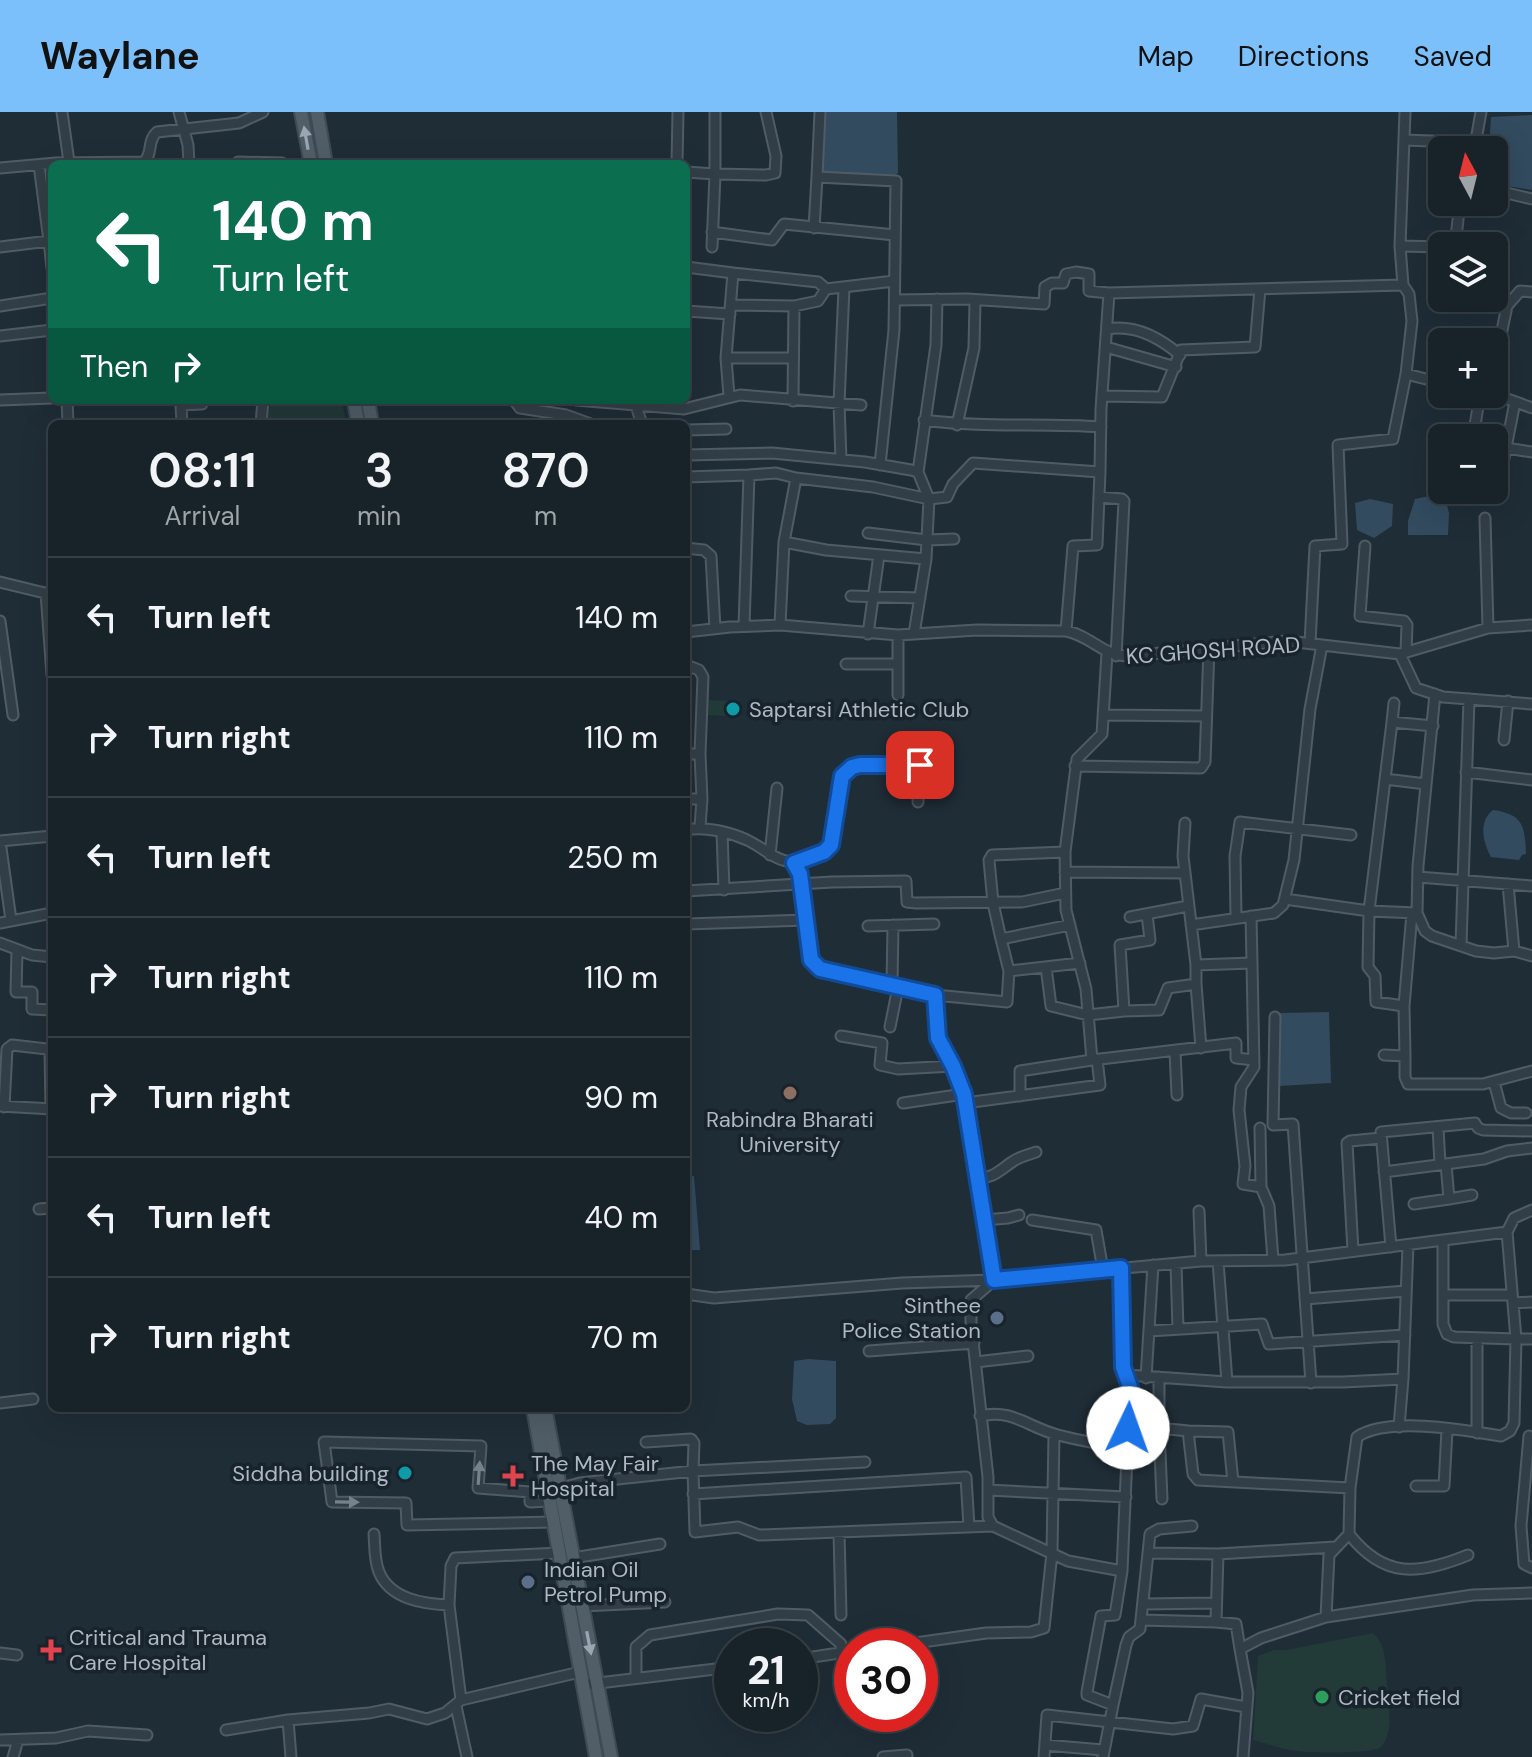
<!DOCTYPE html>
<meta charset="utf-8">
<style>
:root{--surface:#172229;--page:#202a31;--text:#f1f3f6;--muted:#9ea4a8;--line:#363f46;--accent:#7bc0fa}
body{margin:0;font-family:"DM Sans",sans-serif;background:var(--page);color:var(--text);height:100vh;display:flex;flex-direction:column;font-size:30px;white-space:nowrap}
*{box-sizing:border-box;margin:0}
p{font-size:26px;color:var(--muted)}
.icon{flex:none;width:44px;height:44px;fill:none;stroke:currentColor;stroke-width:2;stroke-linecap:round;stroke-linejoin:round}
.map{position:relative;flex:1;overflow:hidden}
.drawer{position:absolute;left:48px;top:308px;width:642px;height:992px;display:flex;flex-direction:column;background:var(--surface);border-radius:12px;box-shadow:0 8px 32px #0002,0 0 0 2px var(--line)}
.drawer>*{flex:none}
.guide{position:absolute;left:48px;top:48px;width:642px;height:244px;border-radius:12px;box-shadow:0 8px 32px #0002,0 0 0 2px var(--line);background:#0b6e4f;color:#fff;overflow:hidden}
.needle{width:52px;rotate:353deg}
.buttons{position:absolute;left:1428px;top:24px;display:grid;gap:16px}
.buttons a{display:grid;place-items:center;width:80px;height:80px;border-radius:12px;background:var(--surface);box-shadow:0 8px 32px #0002,0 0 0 2px var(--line);font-size:40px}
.speed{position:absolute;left:714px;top:1516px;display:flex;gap:16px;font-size:40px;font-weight:700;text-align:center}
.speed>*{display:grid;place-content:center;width:104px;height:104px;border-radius:50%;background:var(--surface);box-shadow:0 8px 32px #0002,0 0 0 2px var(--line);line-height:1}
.speed small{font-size:20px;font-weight:400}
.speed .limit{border:12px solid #d22;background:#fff;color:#111}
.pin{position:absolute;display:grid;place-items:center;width:68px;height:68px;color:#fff;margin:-34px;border-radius:16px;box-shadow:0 4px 12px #0006}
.me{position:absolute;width:88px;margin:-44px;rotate:3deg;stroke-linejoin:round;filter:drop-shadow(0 0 6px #0008)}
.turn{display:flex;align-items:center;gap:28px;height:168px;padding:0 32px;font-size:36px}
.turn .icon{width:104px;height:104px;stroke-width:2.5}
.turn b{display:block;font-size:56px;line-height:68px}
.then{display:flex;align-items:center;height:76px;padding:0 32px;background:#0003;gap:16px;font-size:30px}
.eta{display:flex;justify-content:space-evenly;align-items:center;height:136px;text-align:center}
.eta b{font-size:48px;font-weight:600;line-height:56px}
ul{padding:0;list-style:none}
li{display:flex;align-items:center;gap:24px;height:120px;padding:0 32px;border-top:2px solid var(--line)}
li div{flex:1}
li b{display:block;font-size:30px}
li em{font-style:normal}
header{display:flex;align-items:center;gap:48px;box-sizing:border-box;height:112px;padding:0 40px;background:var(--accent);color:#111}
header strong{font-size:38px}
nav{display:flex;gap:44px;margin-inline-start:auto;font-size:28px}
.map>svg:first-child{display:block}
.green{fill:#223a38}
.water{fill:#324b5f}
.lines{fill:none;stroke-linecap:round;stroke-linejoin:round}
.minor-casing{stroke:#505c65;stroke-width:13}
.major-casing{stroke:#3f4a54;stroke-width:16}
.minor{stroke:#323e47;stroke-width:9}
.major{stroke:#505e68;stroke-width:12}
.oneway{fill:#9aa7b2}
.oneway2{fill:#75828c}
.route-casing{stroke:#114b97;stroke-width:20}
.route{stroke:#1a73e8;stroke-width:14}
.culture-dot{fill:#0f9aa8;stroke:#18232c;stroke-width:3}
.education-dot{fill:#8d6e63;stroke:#18232c;stroke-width:3}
.service-dot{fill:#5c6f8a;stroke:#18232c;stroke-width:3}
.health-dot{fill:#e0444e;stroke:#18232c;stroke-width:3}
.leisure-dot{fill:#2e9e5b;stroke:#18232c;stroke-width:3}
.labels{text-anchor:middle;stroke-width:7;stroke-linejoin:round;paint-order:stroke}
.street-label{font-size:22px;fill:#acb9c4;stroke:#18232c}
.poi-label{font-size:22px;fill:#acb9c4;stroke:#18232c;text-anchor:start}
</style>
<header>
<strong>Waylane</strong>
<nav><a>Map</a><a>Directions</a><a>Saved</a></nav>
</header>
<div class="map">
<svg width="1532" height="1645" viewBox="0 0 1532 1645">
<rect width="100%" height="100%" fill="#1f2d37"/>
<!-- green -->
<path class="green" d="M271 288H342L346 312H266Z
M704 588 728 589 727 604 705 603Z
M1373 1521C1387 1532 1386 1557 1387 1574 1389 1591 1394 1621 1381 1635 1374 1642 1307 1641 1296 1639 1282 1637 1267 1632 1253 1628L1258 1544 1274 1538H1286Z"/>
<!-- water -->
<path class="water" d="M823 0H897L898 61 891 66 818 60Z
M1532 3V78L1494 72V38H1489L1491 5Z
M1444 381 1449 401 1448 423H1408V409L1415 387Z
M1370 387 1393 392 1392 414 1374 426 1357 418 1355 391Z
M1493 698C1523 702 1525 714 1526 742L1522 743 1519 748 1491 745C1483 731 1478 709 1493 698Z
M1329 900 1331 971 1279 974 1280 901Z
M694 1064 700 1138H686V1065Z
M808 1247 836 1249V1306L830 1312 807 1313 797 1309 792 1287 794 1249Z"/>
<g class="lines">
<defs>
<path id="minor" d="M62 0 69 50
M179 0 188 33 189 52
M820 0 817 65 896 69 894 218 880 353
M1405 0 1400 134 1403 173 1409 182 1412 209 1406 262 1442 271
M1404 28 1459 30
M1458 38 1459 30 1476 28 1481 0
M236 52 238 50 282 51
M677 52 678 0
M39 53 49 129
M0 56 56 51 144 50C153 42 147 28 157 20L239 11 263 0
M686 60 715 62V0
M1494 78 1532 87
M814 116 817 65
M712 120 772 128 784 112 895 123
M1400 134 1442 135
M1455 134 1460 90
M0 135 49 129 52 156
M712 135 715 62 766 63 775 61 776 44 766 0
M686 155 733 161 726 246 729 284
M733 161 818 170 826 177
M895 188 967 187 1044 192 1045 175 1052 171H1063L1066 162 1076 160 1089 162V179L1109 181
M1439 190 1507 194
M731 193 794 194
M0 194 52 186
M686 199 730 202
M1107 217C1135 212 1159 225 1180 243
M0 224 52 218
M1434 229 1453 230
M1106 235 1176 255
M726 246H793
M1494 282 1532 296
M1497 283 1499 233 1507 194 1520 179 1532 180
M1102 284 1162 285 1181 238 1255 235 1260 177
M0 288 52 286
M67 288 68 312
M514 288 520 296 566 303 591 312
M576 288 684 297 740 283 861 293
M793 289 794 194 818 189 826 177 894 169
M635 291 642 312
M924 308C983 316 1042 311 1101 315
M182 312 181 293 202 292V288
M261 312 263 288
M957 313 974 236 975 188
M686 318 726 317
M1473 326 1480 282
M1434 333H1442
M1506 336 1532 340
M686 343 772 341 865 350 911 358 918 360 929 387
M841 348 839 291 844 176
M1503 351 1515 290
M918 360 936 233 937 187
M686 365 749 363
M1099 385 1122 387 1124 389 1116 544
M1485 406 1488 516
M868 421 927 428 954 427
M784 430 796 366 873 375 929 387
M1365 434 1360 504 1404 509 1407 513 1406 540
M686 436 704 438 711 444 715 517
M0 470 49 482
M46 481 52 563
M851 484 920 486
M0 509 13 603
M780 513 784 430 826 438 926 447 929 387 947 385 953 372 973 351 1100 360 1101 297 1109 181 1403 173
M744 514 749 363 776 361 796 366
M1066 519 1073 434 1097 433 1100 360
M686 520 730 515 780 513 898 523 977 518 1066 519C1092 524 1102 544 1129 544L1287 529 1400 542 1488 516 1532 513
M868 522 879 443
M914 522 926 447
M898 523V583
M1310 531 1315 434 1342 432 1338 333 1393 327 1406 262
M1400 542 1416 576 1443 585 1532 592
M846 552H898
M686 553 699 558 703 565 700 642 702 687
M1435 582 1418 754 1417 801 1425 819 1432 824 1476 839 1494 841 1514 839 1532 844
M1103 603 1206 604
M1392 610 1394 591
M1504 628 1508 589
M686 642H700
M1075 654 1201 656 1205 650 1209 536
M1466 660 1532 668
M1385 667 1426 672
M686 687H702L700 715
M1185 711 1183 744 1196 853 1252 851 1254 955 1241 975 1239 998 1245 1054 1243 1072 1261 1075 1269 1094 1273 1148
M686 718C705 714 729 720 747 728 772 740 780 757 810 746 818 743 825 740 831 733L842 664 852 655 919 652 918 690
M722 720 724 778
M770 743 777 676
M794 751C814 777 798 827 816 855L935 883 938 926 953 954 964 982 994 1168 971 1188V1211L988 1365V1405L993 1414 1068 1449 1122 1459
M1065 760 1185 761
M1418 765 1532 774
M1508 772 1514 839
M686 779 832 770 906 769 907 790 916 791 1022 790 1065 781
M1285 787 1369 799 1392 610 1433 614
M1147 802 1150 828 1120 833 1124 899 1159 898 1168 876 1196 872V853
M1251 804 1252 851
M1130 805 1188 794
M1236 805 1235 744 1240 710 1351 723
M11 808 0 729 52 724
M0 811 52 801
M686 812 806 808
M1191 813 1274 801 1283 793 1294 748 1310 597 1322 533
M868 814 934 812
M1001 827 993 791 989 748 992 743 1065 740
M0 831 32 843 52 845
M1461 833 1469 587
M17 838 16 880H32V897L52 898
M1046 855 1051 894 1088 903 1124 899
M1009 859 1080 851
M1196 872 1201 936
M892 873 893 813
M935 883 1007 890 1009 859 1001 827 1070 813
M1404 894 1412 801
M1275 905 1273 1013 1293 1012 1311 1271
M890 915 898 875
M841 924 882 931 880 953 898 957 953 954
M1175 939 1177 983
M1384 943 1405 944V965L1408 972H1483L1532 959
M1405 944 1404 894 1376 890 1375 864 1368 855 1369 799 1417 801
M1092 948 1236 931V946L1254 948
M1494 970 1501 996 1511 1001H1526
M1020 984V959L1092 948 1086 877 1066 798 1065 740 1077 647 1102 622 1107 541
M903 991 964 982
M965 991 1100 973 1097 947
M0 994 52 997
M4 995 7 937 12 933 47 937 50 940 51 997
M1260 1016 1261 1075
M1438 1016 1440 1052
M1446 1052 1449 1087 1472 1083
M1384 1060 1484 1047 1507 1039 1532 1036
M976 1065C992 1068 1000 1058 1012 1050 1018 1045 1028 1043 1036 1040
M1414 1092 1449 1087
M39 1097 52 1096
M1199 1099 1201 1149
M984 1108 1008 1106 1019 1103
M1032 1108 1096 1118 1103 1158
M1507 1120 1514 1106 1532 1098
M1391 1135 1381 1020 1475 1011 1478 1016 1483 1018 1532 1019
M1353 1139 1347 1031 1350 1029 1381 1026
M1176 1152 1178 1217
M686 1182 714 1186 902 1171 994 1168 1201 1149 1285 1148 1507 1120 1516 1227H1532
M1443 1183H1512
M1305 1187 1406 1179
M1513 1191 1532 1190
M1149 1219 1262 1212 1269 1232 1405 1223
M869 1239 974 1231
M976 1250 1028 1244
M1127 1263 1227 1270 1218 1149
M1159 1265V1316L1188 1319 1193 1362 1198 1368 1350 1376
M1146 1266 1153 1153
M1227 1270H1343L1403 1267 1408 1133
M0 1291 33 1287
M980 1304C1012 1296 1029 1316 1058 1323 1081 1329 1103 1333 1127 1335
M1399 1315 1403 1267
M1159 1316 1162 1387
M1188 1319 1228 1320 1233 1370
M1477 1321V1226
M1529 1324 1521 1414 1524 1452 1532 1456
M646 1330 691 1327 694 1331 693 1359 865 1350
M1416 1374H1444L1447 1318
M557 1377 580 1371 693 1359 695 1420 738 1415 759 1423 993 1414
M988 1378 1126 1385
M693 1382 966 1365 969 1415
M550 1389 530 1390V1380L478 1376 481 1334 324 1330 332 1390 406 1391 407 1413 554 1410
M839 1420 841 1503
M374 1422C375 1434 374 1448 379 1460 390 1487 423 1492 449 1493L461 1588 580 1560
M1349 1422C1384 1467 1419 1463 1468 1443
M1148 1441 1218 1442
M573 1446 660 1432
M1143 1492 1216 1491
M449 1493 451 1454 455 1446 559 1441
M582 1494 665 1490
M1326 1505 1473 1483 1532 1481
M1141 1508 1216 1510 1218 1442 1335 1435
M1216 1510 1236 1512 1240 1537
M894 1534 986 1521 1031 1520 1044 1516 1052 1441 1054 1322
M0 1541 17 1543
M800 1547 852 1539
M636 1566V1535L650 1523 778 1502 808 1503 841 1532V1540
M582 1573 732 1555
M1113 1593 1126 1533 1129 1525 1140 1517 1150 1422 1159 1417 1192 1414
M456 1594 467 1645
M288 1608 291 1645
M226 1618 288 1608 369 1601 389 1597 427 1607 445 1601 461 1588
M0 1628 56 1626 88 1619 147 1623
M1045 1633 1103 1638
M13 1645 18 1628
M883 1645 907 1643
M1044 1645 1047 1603 1173 1617 1193 1614 1201 1587 1246 1595
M1103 1645 1113 1593 1087 1583V1580L1101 1504 1115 1503 1122 1459 1130 1275 1123 1255 1121 1156
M1243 1645 1248 1581 1240 1537 1261 1526 1326 1505 1329 1443 1349 1422 1350 1376 1357 1325C1388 1304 1465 1318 1501 1324L1510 1319 1514 1311 1516 1227 1454 1225 1447 1222 1443 1212V1128"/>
<path id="major" d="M301 0 311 52
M317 0 326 52
M354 288 358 312
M368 288 372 312
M533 1296 596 1645
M545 1296 611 1645"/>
</defs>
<!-- minor casing -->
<use href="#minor" class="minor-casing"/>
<!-- major casing -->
<use href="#major" class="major-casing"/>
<!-- minor -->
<use href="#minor" class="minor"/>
<!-- major -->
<use href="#major" class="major"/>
</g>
<!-- one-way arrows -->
<defs><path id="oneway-solid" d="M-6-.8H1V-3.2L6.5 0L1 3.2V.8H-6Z" transform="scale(2)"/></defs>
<g class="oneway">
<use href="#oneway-solid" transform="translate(306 26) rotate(-100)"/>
<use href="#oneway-solid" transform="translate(589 1531) rotate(79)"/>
</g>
<g class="oneway2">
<use href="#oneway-solid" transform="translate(479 1361) rotate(-86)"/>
<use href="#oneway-solid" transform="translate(347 1390) rotate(1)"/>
</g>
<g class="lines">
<defs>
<path id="route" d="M920 653H860L852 655 842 664 831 733 824 740 794 751 800 762 811 848 820 857 935 883 938 926 953 954 964 982 994 1168 1121 1156 1123 1255 1130 1275 1128 1316"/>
</defs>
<!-- route casing -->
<use href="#route" class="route-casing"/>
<!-- route -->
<use href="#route" class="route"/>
</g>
<!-- markers -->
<g class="culture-dot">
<circle cx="733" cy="597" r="8"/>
<circle cx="405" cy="1361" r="8"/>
</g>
<circle class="education-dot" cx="790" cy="981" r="8"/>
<g class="service-dot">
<circle cx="997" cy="1206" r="8"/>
<circle cx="528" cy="1470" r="8"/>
</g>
<g class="health-dot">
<path d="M509 1352h8v8h8v8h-8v8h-8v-8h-8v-8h8z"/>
<path d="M47 1526h8v8h8v8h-8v8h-8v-8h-8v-8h8z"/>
</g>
<circle class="leisure-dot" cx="1322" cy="1585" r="8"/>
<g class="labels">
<!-- street labels -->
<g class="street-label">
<text transform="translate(1213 538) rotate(-4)" y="8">KC GHOSH ROAD</text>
</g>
<!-- poi labels -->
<g class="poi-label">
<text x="749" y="605">Saptarsi Athletic Club</text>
<text x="790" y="1015" text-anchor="middle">Rabindra Bharati<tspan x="790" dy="25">University</tspan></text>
<text x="981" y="1201" text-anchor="end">Sinthee<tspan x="981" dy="25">Police Station</tspan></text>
<text x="531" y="1359">The May Fair<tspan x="531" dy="25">Hospital</tspan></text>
<text x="389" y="1369" text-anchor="end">Siddha building</text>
<text x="544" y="1465">Indian Oil<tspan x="544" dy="25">Petrol Pump</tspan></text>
<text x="69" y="1533">Critical and Trauma<tspan x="69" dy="25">Care Hospital</tspan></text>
<text x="1338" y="1593">Cricket field</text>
</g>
</g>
</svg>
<div class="buttons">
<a><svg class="needle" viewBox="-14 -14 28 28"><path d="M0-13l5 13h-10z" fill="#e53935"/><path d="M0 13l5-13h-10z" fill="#9ea4a8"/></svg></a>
<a><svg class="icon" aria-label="layers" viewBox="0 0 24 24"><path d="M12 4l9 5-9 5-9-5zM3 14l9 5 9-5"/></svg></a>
<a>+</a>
<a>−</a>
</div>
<div class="speed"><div>21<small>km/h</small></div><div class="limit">30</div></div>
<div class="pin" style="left:920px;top:653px;background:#d93025"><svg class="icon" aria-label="arrive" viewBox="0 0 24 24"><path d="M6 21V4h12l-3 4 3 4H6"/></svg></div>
<svg class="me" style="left:1128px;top:1316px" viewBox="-20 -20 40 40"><circle r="19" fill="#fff"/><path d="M0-13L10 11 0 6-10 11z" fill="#1a73e8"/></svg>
<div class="guide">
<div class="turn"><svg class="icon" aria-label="left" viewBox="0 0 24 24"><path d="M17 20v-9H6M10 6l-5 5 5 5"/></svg><div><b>140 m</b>Turn left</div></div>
<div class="then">Then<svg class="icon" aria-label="right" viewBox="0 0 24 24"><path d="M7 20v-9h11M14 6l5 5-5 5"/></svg></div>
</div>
<section class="drawer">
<div class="eta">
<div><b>08:11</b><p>Arrival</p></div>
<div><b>3</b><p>min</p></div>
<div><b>870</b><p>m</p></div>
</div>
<ul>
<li><svg class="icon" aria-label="left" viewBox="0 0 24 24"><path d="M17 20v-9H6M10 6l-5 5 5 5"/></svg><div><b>Turn left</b></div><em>140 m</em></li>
<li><svg class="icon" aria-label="right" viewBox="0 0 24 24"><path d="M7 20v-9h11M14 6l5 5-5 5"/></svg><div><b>Turn right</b></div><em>110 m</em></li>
<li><svg class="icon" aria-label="left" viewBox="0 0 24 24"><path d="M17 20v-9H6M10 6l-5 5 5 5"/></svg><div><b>Turn left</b></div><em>250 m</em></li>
<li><svg class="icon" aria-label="right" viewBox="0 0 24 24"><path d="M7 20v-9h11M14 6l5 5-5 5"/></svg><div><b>Turn right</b></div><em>110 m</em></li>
<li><svg class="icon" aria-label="right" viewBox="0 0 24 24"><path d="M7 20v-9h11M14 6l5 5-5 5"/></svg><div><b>Turn right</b></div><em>90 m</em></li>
<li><svg class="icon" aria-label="left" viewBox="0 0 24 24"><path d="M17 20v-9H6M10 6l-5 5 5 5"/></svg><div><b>Turn left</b></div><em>40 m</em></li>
<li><svg class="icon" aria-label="right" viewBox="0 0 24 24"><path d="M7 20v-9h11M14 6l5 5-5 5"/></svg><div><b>Turn right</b></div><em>70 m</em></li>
</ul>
</section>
</div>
